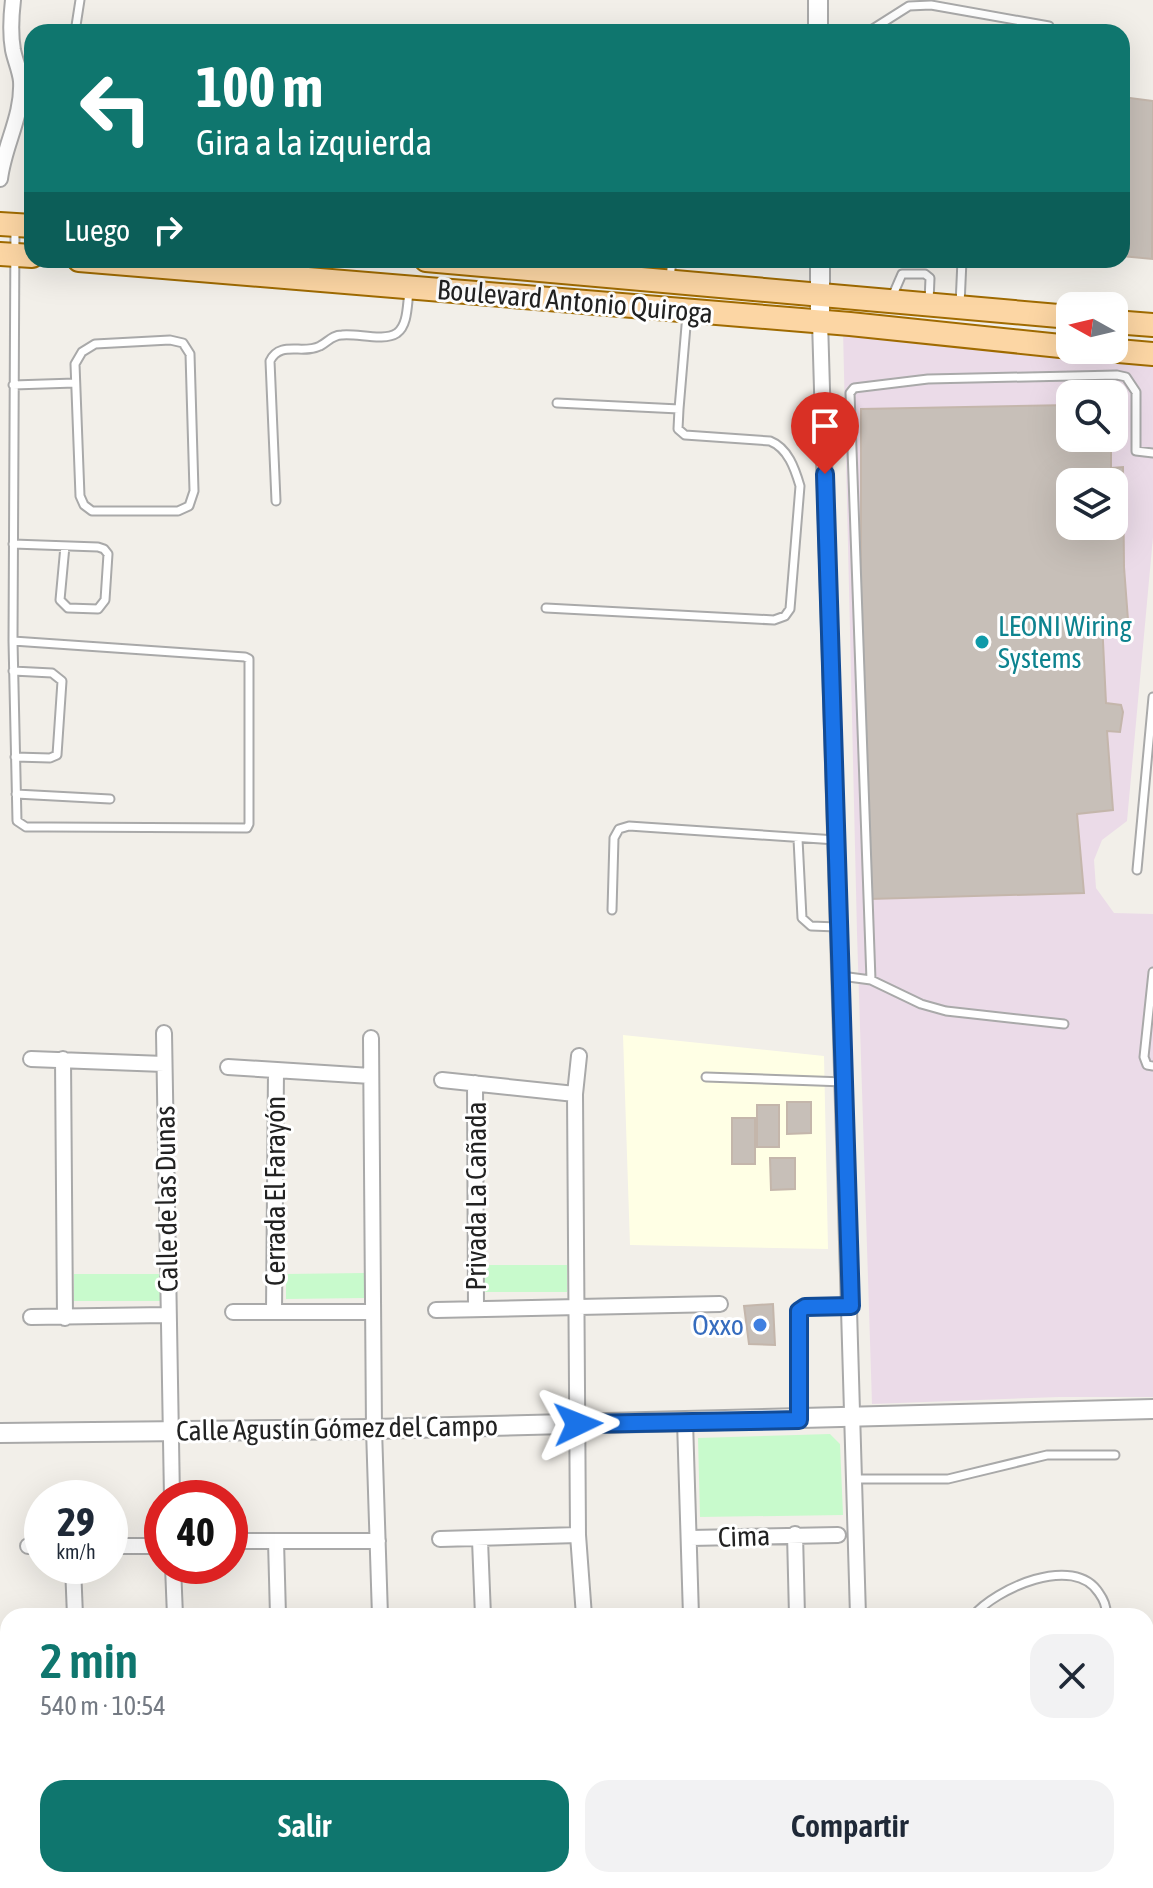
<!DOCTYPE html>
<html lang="es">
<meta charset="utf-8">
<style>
:root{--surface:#fff;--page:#f2f2f3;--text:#1f2937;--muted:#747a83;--accent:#0f766e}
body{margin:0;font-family:"Asap Condensed",sans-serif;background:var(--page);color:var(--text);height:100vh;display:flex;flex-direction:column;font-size:30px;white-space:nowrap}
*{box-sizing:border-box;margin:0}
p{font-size:26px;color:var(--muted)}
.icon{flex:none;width:44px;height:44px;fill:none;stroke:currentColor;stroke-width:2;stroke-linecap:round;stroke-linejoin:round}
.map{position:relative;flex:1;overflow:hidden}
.sheet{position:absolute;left:0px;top:1608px;width:1154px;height:280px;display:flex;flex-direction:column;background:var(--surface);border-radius:24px 24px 0 0;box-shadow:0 8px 32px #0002}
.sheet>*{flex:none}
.banner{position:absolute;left:24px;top:24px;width:1106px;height:244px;border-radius:24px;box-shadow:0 8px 32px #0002;background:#0f766e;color:#fff;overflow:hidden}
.needle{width:52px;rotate:278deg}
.buttons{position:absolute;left:1056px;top:292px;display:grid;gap:16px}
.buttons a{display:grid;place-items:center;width:72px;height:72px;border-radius:16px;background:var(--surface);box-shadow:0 8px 32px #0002;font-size:40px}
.speed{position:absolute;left:24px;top:1480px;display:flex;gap:16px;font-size:40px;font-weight:700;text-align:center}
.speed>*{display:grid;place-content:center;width:104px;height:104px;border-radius:50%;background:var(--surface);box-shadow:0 8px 32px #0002;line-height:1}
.speed small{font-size:20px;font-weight:400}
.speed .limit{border:12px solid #d22;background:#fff;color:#111}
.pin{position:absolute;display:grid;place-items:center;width:68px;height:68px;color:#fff;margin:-82px -34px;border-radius:50% 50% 50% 0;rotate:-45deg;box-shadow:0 0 8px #0007}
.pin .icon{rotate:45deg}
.me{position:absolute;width:88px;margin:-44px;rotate:88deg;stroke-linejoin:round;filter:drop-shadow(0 0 6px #0008)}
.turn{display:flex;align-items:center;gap:28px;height:168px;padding:0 40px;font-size:36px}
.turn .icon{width:104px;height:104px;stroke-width:2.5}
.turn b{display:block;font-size:56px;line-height:68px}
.then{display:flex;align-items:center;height:76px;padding:0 40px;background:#0003;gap:16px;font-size:30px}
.round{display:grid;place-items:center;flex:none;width:84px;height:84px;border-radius:24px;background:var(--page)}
.headline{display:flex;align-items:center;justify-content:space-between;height:136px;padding:0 40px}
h1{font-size:48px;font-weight:600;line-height:60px;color:var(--accent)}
.button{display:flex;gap:16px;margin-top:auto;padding:16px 40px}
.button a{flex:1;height:92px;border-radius:24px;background:var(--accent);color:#fff;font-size:32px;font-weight:600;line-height:92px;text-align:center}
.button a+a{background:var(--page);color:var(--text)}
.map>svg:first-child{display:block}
.industrial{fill:#ebdbe8;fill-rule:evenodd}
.education{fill:#ffffe5}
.park{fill:#c8facc}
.building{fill:#c7bfb8;stroke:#c4b6ab;stroke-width:2;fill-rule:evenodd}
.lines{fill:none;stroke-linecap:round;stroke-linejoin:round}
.service-casing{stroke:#a9a9a9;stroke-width:11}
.minor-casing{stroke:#a9a9a9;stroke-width:18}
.tertiary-casing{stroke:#a9a9a9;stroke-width:22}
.primary-casing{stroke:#a06b00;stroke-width:26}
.service{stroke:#fff;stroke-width:7}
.minor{stroke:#fff;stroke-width:14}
.tertiary{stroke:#fff;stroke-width:18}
.primary{stroke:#fcd6a4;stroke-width:22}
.route-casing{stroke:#114b97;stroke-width:20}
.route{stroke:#1a73e8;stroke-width:14}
.culture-dot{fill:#0f9aa8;stroke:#fff;stroke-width:3}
.shop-dot{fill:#3f7fe0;stroke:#fff;stroke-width:3}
.labels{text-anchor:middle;stroke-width:6;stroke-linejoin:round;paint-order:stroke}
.street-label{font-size:28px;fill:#222;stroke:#fff}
.culture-label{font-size:28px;fill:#0d838f;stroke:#fff;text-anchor:start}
.shop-label{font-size:28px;fill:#366cbe;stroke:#fff;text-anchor:end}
</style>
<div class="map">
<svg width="1153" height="1888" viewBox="0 0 1153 1888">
<rect width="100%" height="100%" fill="#f2efe9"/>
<!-- industrial -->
<path class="industrial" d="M843 330 1153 364V537L1127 821 1102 840 1094 860 1096 888 1114 913 1153 914V1397H1059L872 1404 857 933ZM1070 394H1114V438H1070ZM1070 482H1114V526H1070Z
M0 1824H8V1880H846V1888H0Z"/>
<!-- education -->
<path class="education" d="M623 1035 824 1056 828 1249 630 1245Z"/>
<!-- park -->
<path class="park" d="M482 1265H567V1292H481Z
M365 1273V1298L286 1299V1274Z
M74 1274H160V1301H74Z
M830 1434 840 1444 843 1515 700 1517 698 1438Z"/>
<!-- building -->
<path class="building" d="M1122 97 1153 101 1152 259 1122 256Z
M1114 404H1123V431L1114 432Z
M1070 405V438H1111V468L1123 467 1124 567 1128 620 1102 621 1106 703 1121 705 1123 712 1120 732 1107 731 1113 810 1077 814 1084 893 870 899 861 662V409ZM1070 482H1114V526H1070Z
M787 1102H811V1133L787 1134Z
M757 1105H779V1147H757Z
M732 1118H755V1164H732Z
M770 1158H795V1189L771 1190Z
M773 1304 775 1345 749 1344 744 1306Z
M27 1880H203V1888H27Z
M230 1880H579V1888H231Z
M731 1880H838V1888H732Z"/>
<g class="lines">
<defs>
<path id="service" d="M75 32 80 0
M868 32 909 6 931 5 1049 26
M621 275 624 260
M670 278 672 260
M892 297 902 274H925L930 278 929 302
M960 305 962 260
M170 340 183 343 190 354 194 491 189 506 178 511H92L84 505 80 496 75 364 82 352 95 344Z
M13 385 75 383
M557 403 679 409 687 314
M276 501 270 361C280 340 303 355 320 346 328 342 332 335 342 335 357 333 384 342 397 333 408 325 407 305 409 292
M13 544 98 547 104 549 108 554 105 600 98 609 68 608 60 600 65 546
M546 608 774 620 785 616 790 609 800 486C795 469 788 448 770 441L685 435 678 429 679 409
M13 641 245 657 249 659V824L247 828 48 827H26L17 821 13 641 15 227
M13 671 52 673 62 681 57 755 50 758 15 757
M16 794 110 799
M798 839 802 918 811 926 837 927
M1137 870 1153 697
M612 910 614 838 619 829 629 826 836 840
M1153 972 1144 1057 1147 1065 1153 1066
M841 976 871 980 921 1004 946 1011 1064 1024
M871 980 850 393 854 388 928 379 1117 375 1126 377 1136 392V451L1153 453
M706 1077 844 1082
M799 1418V1311L805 1307 851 1306
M855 1479H948L1047 1455H1115
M973 1616C995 1589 1074 1553 1099 1593 1104 1600 1107 1608 1106 1616
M657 1880V1888
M865 1880V1888
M1022 1880 1078 1888"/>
<path id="minor" d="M0 179C4 145 23 116 21 81 20 71 15 60 13 50 10 33 11 17 13 0
M820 321 858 1616
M164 1033 172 1498
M371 1038 374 1429 380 1616
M579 1056 575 1094 578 1535 584 1616
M31 1059 164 1064
M63 1059 65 1318
M228 1067 371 1076
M442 1080 575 1094
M475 1083 476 1309
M436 1310 720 1304
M233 1312H373
M274 1312 276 1071
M31 1317 167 1315
M685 1421 691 1616
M795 1534 797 1616
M690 1538 838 1535
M440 1539 578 1535
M480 1540 483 1616
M233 1541H378
M276 1541 278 1616
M28 1546H42
M110 1546H162
M73 1566 75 1616
M173 1566 175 1616"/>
<path id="tertiary" d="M818 0V32
M820 260V321
M0 1433 374 1429 1153 1409"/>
<path id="primary" d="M0 224 32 226
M0 254 32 256
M79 260 850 324 1070 347
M426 260 1070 317
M1114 322 1153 325
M1107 350 1153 354"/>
</defs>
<!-- service casing -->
<use href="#service" class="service-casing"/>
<!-- minor casing -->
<use href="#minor" class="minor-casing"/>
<!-- tertiary casing -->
<use href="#tertiary" class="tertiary-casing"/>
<!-- primary casing -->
<use href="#primary" class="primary-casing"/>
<!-- service -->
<use href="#service" class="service"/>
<!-- minor -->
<use href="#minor" class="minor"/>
<!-- tertiary -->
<use href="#tertiary" class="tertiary"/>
<!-- primary -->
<use href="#primary" class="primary"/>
</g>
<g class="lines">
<defs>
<path id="route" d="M578 1424 799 1420V1311L805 1307 851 1306 825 474"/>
</defs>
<!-- route casing -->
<use href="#route" class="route-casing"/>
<!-- route -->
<use href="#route" class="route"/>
</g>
<!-- markers -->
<circle class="culture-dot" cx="982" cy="642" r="8"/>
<circle class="shop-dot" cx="760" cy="1325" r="8"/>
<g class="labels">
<!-- street labels -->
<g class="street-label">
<text transform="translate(575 301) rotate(5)" y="10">Boulevard Antonio Quiroga</text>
<text transform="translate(275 1191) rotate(-90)" y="10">Cerrada El Farayón</text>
<text transform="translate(476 1196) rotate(-90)" y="10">Privada La Cañada</text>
<text transform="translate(166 1199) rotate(-91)" y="10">Calle de las Dunas</text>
<text transform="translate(337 1428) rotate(-1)" y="10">Calle Agustín Gómez del Campo</text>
<text transform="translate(744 1536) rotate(-2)" y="10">Cima</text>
</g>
<!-- culture labels -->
<g class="culture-label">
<text x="998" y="636">LEONI Wiring<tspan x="998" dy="32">Systems</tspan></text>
</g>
<!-- shop labels -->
<g class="shop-label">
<text x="744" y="1335">Oxxo</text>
</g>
</g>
</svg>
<div class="buttons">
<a><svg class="needle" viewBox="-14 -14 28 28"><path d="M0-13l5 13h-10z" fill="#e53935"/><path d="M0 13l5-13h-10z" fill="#747a83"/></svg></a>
<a><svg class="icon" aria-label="search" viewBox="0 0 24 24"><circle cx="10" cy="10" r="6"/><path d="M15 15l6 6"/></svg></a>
<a><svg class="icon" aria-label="layers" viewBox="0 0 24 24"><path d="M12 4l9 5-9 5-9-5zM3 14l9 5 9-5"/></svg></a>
</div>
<div class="speed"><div>29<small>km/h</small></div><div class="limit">40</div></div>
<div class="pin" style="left:825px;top:474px;background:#d93025"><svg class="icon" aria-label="arrive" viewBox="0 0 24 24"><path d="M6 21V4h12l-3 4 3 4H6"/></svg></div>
<svg class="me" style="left:578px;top:1424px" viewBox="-20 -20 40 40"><path d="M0-17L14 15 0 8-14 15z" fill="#1a73e8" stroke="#fff" stroke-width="4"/></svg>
<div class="banner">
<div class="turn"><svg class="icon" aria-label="left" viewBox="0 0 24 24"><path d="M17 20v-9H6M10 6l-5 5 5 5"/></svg><div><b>100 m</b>Gira a la izquierda</div></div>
<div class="then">Luego<svg class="icon" aria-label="right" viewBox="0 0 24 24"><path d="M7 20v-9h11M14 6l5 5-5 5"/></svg></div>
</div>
<section class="sheet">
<div class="headline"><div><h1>2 min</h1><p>540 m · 10:54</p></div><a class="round"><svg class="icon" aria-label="close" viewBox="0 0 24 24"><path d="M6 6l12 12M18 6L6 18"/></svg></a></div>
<div class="button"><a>Salir</a><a>Compartir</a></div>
</section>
</div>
